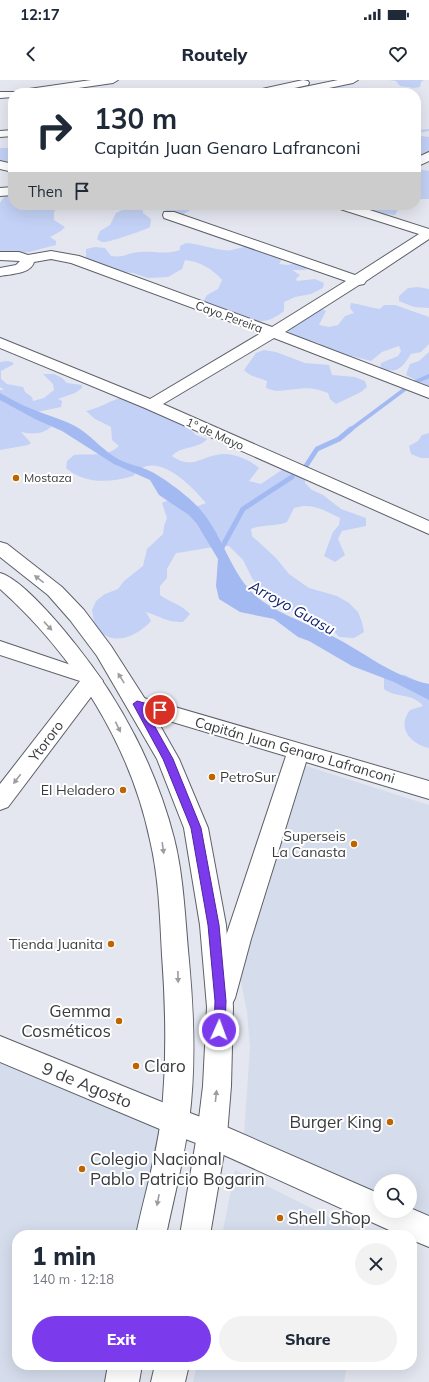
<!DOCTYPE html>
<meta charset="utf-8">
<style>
:root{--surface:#fff;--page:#f2f2f3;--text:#1f2937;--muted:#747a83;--accent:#7c3aed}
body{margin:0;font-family:Mulish,sans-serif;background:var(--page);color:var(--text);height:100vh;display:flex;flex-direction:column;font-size:15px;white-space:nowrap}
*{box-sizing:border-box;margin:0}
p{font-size:13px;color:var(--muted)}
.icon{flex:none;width:22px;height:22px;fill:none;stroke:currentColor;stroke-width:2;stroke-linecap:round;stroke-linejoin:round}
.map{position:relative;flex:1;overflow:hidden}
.side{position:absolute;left:12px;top:1150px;width:405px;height:140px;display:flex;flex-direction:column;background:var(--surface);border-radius:16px;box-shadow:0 4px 16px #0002}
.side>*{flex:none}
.top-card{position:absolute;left:8px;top:8px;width:413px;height:122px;border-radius:16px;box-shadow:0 4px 16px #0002;background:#fff;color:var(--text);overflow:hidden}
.tools{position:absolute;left:373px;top:1094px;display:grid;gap:8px}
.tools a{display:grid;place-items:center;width:44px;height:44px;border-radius:50%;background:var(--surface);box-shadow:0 4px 16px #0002;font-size:20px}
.pin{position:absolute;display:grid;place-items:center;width:34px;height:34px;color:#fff;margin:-17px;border:2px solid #fff;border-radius:50%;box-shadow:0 1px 4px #0007}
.me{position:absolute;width:44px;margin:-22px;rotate:2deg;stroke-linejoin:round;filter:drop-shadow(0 0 3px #0008)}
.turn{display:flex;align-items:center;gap:14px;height:84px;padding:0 20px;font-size:18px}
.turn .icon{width:52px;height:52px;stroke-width:2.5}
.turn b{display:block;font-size:28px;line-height:34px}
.then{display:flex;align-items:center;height:38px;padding:0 20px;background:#0003;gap:8px;font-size:15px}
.round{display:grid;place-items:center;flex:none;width:42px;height:42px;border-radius:21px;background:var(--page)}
.overview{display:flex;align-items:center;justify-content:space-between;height:68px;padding:0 20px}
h1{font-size:24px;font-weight:800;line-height:30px}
.cta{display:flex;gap:8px;margin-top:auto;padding:8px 20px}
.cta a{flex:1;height:46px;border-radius:24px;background:var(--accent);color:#fff;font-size:16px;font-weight:800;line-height:46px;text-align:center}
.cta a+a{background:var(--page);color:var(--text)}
.status{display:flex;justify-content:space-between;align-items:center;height:28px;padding:0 20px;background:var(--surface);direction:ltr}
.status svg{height:11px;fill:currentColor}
header{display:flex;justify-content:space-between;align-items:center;height:52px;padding:0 20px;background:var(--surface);font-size:18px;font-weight:800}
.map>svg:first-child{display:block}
.built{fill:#d5dceb}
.green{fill:#c2d1f5}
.water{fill:#a3b9f2}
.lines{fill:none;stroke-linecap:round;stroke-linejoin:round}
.stream-far1{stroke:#a3b9f2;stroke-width:4}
.stream{stroke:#a3b9f2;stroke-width:5}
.minor-casing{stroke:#5d6068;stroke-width:2}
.major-casing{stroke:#5d6068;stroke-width:2}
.highway-casing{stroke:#5d6068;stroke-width:2}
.minor{fill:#fff;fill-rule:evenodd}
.major{fill:#fff;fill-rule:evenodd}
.highway{fill:#fff;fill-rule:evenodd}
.oneway{fill:#9c9d9e}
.route{fill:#7c3aed;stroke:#51269a}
.poi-dot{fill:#bd6600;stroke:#fff;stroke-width:1.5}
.labels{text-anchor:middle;stroke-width:4;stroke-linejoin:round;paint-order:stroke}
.far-street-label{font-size:12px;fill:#393b3e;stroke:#fff}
.far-poi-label{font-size:12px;fill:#393b3e;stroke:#fff;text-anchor:start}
.street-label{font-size:14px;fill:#393b3e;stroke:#fff}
.poi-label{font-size:14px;fill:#393b3e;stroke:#fff;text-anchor:end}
.water-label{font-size:15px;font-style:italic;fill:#122170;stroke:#fff}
.near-poi-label{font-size:17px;fill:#393b3e;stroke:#fff;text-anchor:start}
.near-street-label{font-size:17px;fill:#393b3e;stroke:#fff}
</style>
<div class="status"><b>12:17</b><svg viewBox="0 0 49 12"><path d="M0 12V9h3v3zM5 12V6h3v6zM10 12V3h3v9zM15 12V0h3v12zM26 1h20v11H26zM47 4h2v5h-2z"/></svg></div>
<header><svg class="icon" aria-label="back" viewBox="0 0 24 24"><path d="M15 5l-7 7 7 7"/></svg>Routely<svg class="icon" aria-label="heart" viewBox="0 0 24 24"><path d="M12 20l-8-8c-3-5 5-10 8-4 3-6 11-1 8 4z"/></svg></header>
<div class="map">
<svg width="429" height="1302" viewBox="0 0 429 1302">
<rect width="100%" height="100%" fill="#e4e7f0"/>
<!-- built -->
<path class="built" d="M300 684 429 725V1137L410 1129V1101H380V1116L244 1054 250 967 247 932 240 896 270 803Z
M0 969 174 1041 151 1155H17V1285H125L122 1302H0Z
M235 1090 365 1155H222Z
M197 1285H347L344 1302H193Z"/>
<!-- green -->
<path class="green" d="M389 0H424L421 2 420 7 414 8 400 6 396 1Z
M325 7 370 8 376 10 350 11V13L312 12 313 10Z
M429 49V51L418 53 421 56 429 57V78L416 77V50Z
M13 63V85L0 86V68H9Z
M416 89 429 91V119H416Z
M13 111V125H79L57 128 54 132V140L65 147 61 151 50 157 56 161V165L29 172 0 175V123L6 114Z
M132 125H210H199L182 135 149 126 143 129V133L151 139 150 147C146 150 107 163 103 162 101 162 99 160 97 159L100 151 110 145 116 133Z
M368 125H407L399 128 395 135 377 133 370 130 374 126Z
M186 163C199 164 210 168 223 170 232 172 238 167 247 167 259 168 272 174 283 177L279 184 288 185 296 183 311 188 304 190H292L300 195 296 199 297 201 315 199 324 203 323 208 311 214 295 217 284 222V231C278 236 269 241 262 241 249 241 209 230 204 220L207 215 218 209 222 200C213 189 198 181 185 180L182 189 168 197 148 198 133 193 113 191 86 178V169L95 167 105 168 111 176C124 178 127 173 139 172 153 171 166 175 180 170V166Z
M418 207 429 209V228L414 227 399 221V216L408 208Z
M351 223C361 224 370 228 380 229L384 225H395L429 237V264L421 272 411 274C402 288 397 294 380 289L381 283 398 276 401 271 399 266 382 272 371 281C354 276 338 274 322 268L319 263C307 260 295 260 287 250L318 227 326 231 319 245 329 247 338 245 345 236 354 233 350 228Z
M264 270 276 272 305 283 329 285 332 295 355 297 365 301 367 307 361 312 336 324 330 319 328 313C318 309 308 307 297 309 284 310 278 313 266 308L267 301C258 297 250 297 244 290L256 273Z
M429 272V307L406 295 410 284 419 281Z
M7 281 12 282 14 284 1 291V299L7 304 23 307 25 312 32 317 33 321 44 318 54 310 53 304 43 294H54L62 298 67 303 82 305V308L75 313 58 319 62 321 61 327 37 332 54 343C47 354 33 355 21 352L31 363 28 365 0 370V310H4L0 307V282Z
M127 316 184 343 196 355 207 359C197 370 182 365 172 376 191 389 197 379 216 375 230 371 249 379 259 388L249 401 261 404 286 387 305 395V403L312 410 323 415 341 429 366 438V446L342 451 338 459 345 475 335 482 324 476 333 452 339 445 340 438C324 430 311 422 294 428L287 442C275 447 263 444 251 449L252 456 276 478 289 494 309 508 337 516 349 523 358 532 362 542 364 552 354 558 339 557 323 539 282 528 271 522 252 498 243 480 229 466C211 466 194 471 176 473L167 489V498L160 506V515C171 523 181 524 190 534L183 542C166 542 162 537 146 532L151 541C137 556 113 568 97 548 94 544 93 535 92 530L96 521 105 514 118 509 124 501 143 486 147 469 163 454 164 446 167 438 162 423 173 418 195 427 206 423C191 405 154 367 133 396 110 403 85 404 66 388L67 381 74 375C90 373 106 378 119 366L112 360 111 347 95 339 86 331C101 328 112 319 127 316Z
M429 353V378H421L411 374 409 366 418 361 422 355Z
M389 595H405L429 607V668C411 664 396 648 410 630L423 626C414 613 395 618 384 609V598Z"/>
<!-- water -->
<path class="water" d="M0 313C11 319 21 325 32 329 48 336 66 340 80 349 93 358 104 371 118 379 129 385 141 386 152 392 162 397 185 414 193 422 220 447 226 482 248 508 267 531 306 542 332 556 364 572 393 597 429 604V620L394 602 352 586 309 561 298 557 274 539 240 532 219 519 216 506 218 479 197 444 189 435 159 415 150 400 114 384 62 351 35 339 0 320Z"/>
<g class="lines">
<!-- stream-far1 -->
<path class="stream-far1" d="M411 304 429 296
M350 350 405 309"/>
<!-- stream -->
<path class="stream" d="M304 389 317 369 339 359 351 349
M220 471 243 429 292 397"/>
<defs>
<path id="minor" d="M91 0H118L113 3 44 13H13V17L0 18V12H17L22 10Z
M303 0 308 1 309 3 308 5 272 13H252L253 11Z
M338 0H358L353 3 305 13H285L290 10Z
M13 50V56L0 57V51Z
M429 72V81L416 87V78Z
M0 81 13 84V92L0 89Z
M13 107V115L0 116V108Z
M335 125H354L429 149V159L366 201 364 204 359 205 285 252 429 307V318L274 258 163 324 429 441V454L145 328 0 268V258L150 319 261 253 71 183 51 179 34 182C31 194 10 194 0 196V188L16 185 20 181 0 180V172H19L28 175 51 171 79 176 272 247 346 201 164 138 163 135 164 132H174L355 195 419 154 337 128Z
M0 561 71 585 95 591 103 601 8 727 0 730V704L80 601 0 575Z
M137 616 429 701V719L306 682 251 859 235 918 231 926 222 930 213 926 209 918 225 859 286 676 129 629 126 624 129 619Z
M0 956 184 1031 188 1041 184 1051 174 1055 0 982Z"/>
<path id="major" d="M174 1027 222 1045 380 1114V1131H410V1128L429 1136V1167L412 1160V1155H400L204 1066 164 1051 160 1041 164 1031Z"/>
<path id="highway" d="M0 462 7 464 62 507 84 530 111 566 145 619 179 679 208 748 226 845 233 927 231 1006 227 1055 210 1155H180L197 1055 203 1006 207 927 200 845 184 748 157 679 97 576 70 540 48 515 0 477Z
M0 493C22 499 61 546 76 565 121 621 156 688 174 758 184 798 185 840 189 881 194 934 196 988 189 1041 184 1079 174 1117 166 1155H136C144 1117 156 1078 161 1039 167 985 166 929 162 875 160 837 159 798 150 760 130 664 73 574 0 509Z
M108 1285H142L139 1302H105Z
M155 1285H189L185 1302H151Z"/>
</defs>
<!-- minor casing -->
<use href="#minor" class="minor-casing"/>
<!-- major casing -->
<use href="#major" class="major-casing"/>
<!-- highway casing -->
<use href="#highway" class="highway-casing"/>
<!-- minor -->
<use href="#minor" class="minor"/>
<!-- major -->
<use href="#major" class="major"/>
<!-- highway -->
<use href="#highway" class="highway"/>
</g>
<!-- one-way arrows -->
<defs><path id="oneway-solid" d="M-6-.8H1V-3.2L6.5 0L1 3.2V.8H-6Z"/></defs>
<g class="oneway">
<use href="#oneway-solid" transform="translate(39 499) rotate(-142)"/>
<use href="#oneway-solid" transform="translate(48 546) rotate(47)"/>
<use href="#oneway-solid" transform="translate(121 598) rotate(-122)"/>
<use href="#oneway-solid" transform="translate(118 647) rotate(64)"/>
<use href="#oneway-solid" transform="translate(17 699) rotate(127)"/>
<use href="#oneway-solid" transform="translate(163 768) rotate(82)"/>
<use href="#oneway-solid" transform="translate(178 897) rotate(89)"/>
<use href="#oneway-solid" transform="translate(216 1016) rotate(-84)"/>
<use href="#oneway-solid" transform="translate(158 1120) rotate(101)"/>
</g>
<!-- route -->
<path class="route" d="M137 621 163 628 164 630 160 634 145 629 173 679 201 748 219 845 226 921 225 950 223 954 219 955 215 954 214 950 215 921 208 845 191 748 163 679 133 624Z"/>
<!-- markers -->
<g class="poi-dot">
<circle cx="16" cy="398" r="4"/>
<circle cx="212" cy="697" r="4"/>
<circle cx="123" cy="710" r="4"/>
<circle cx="354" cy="764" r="4"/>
<circle cx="111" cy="864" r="4"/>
<circle cx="119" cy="941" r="4"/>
<circle cx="136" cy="986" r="4"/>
<circle cx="390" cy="1042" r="4"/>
<circle cx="82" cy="1089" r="4"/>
<circle cx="280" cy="1138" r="4"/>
</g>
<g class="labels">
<!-- far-street labels -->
<g class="far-street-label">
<text transform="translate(229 237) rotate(20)" y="4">Cayo Pereira</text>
<text transform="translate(215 354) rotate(24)" y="4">1º de Mayo</text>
</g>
<!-- far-poi labels -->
<g class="far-poi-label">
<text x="24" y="402">Mostaza</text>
</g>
<!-- street labels -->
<g class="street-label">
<text transform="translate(46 661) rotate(-53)" y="5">Ytororo</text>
<text transform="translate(295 670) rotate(16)" y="5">Capitán Juan Genaro Lafranconi</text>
</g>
<!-- poi labels -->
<g class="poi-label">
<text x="220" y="702" text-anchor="start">PetroSur</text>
<text x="115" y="715">El Heladero</text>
<text x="346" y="761">Superseis<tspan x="346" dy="16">La Canasta</tspan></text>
<text x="103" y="869">Tienda Juanita</text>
</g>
<!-- water labels -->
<g class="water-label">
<text transform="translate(292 528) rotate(29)" y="5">Arroyo Guasu</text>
</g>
<!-- near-poi labels -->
<g class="near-poi-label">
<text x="111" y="937" text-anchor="end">Gemma<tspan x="111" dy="20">Cosméticos</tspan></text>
<text x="144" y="992">Claro</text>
<text x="382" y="1048" text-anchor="end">Burger King</text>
<text x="90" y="1085">Colegio Nacional<tspan x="90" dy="20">Pablo Patricio Bogarin</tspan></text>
<text x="288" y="1144">Shell Shop</text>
</g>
<!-- near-street labels -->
<g class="near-street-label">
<text transform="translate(87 1005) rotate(22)" y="6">9 de Agosto</text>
</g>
</g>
</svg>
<div class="tools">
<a><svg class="icon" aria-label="search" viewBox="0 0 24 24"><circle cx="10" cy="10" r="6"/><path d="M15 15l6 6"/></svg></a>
</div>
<div class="pin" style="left:160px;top:630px;background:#d93025"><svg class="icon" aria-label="arrive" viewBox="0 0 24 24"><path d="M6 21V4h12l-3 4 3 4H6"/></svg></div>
<svg class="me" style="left:219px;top:950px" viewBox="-20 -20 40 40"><circle r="17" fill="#7c3aed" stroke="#fff" stroke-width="3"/><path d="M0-11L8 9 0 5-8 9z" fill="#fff"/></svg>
<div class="top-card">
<div class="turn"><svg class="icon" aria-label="right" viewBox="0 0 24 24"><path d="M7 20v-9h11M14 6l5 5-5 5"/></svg><div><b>130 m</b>Capitán Juan Genaro Lafranconi</div></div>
<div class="then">Then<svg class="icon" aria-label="arrive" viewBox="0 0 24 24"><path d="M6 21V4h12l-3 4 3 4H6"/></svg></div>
</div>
<section class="side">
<div class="overview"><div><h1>1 min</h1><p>140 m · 12:18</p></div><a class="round"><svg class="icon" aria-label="close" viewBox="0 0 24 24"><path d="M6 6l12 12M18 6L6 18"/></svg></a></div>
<div class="cta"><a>Exit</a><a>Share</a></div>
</section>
</div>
